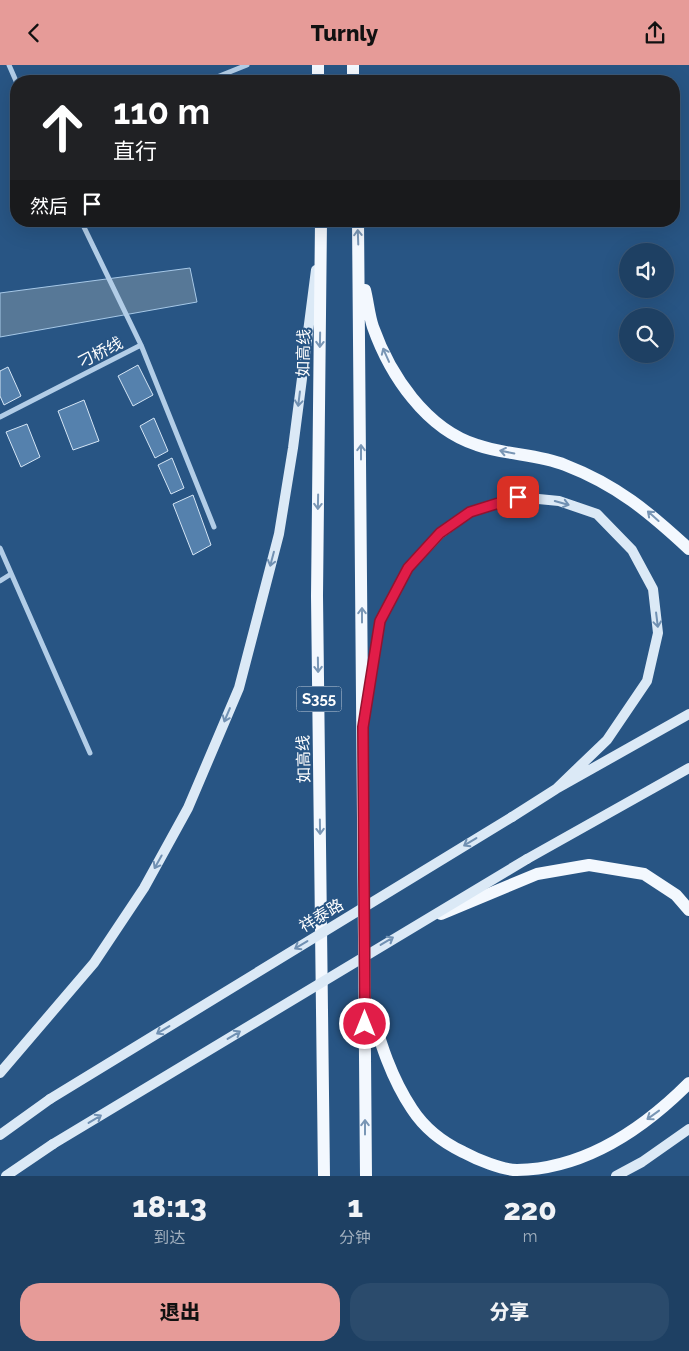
<!DOCTYPE html>
<html lang="zh">
<meta charset="utf-8">
<style>
:root{--surface:#1e4063;--page:#2b4b6c;--text:#f1f3f6;--muted:#a1afbe;--line:#3c5978;--accent:#e69b98}
body{margin:0;font-family:Raleway,"Noto Sans SC",sans-serif;background:var(--page);color:var(--text);height:100vh;display:flex;flex-direction:column;font-size:19px;white-space:nowrap}
*{box-sizing:border-box;margin:0}
p{font-size:16px;color:var(--muted)}
.icon{flex:none;width:28px;height:28px;fill:none;stroke:currentColor;stroke-width:2;stroke-linecap:round;stroke-linejoin:round}
.map{position:relative;height:1111px;overflow:hidden}
.side{display:flex;flex-direction:column;background:var(--surface);flex:1}
.side>*{flex:none}
.top-card{position:absolute;left:10px;top:10px;width:670px;height:152px;border-radius:20px;box-shadow:0 5px 20px #0002,0 0 0 1px var(--line);background:#202124;color:#fff;overflow:hidden}
.buttons{position:absolute;left:619px;top:178px;display:grid;gap:10px}
.buttons a{display:grid;place-items:center;width:55px;height:55px;border-radius:50%;background:var(--surface);box-shadow:0 5px 20px #0002,0 0 0 1px var(--line);font-size:25px}
.pin{position:absolute;display:grid;place-items:center;width:42px;height:42px;color:#fff;margin:-21px;border-radius:10px;box-shadow:0 2px 8px #0006}
.me{position:absolute;width:55px;margin:-28px;rotate:0deg;stroke-linejoin:round;filter:drop-shadow(0 0 4px #0008)}
.turn{display:flex;align-items:center;gap:18px;height:105px;padding:0 20px;font-size:22px}
.turn .icon{width:65px;height:65px;stroke-width:2.5}
.turn b{display:block;font-size:35px;line-height:42px}
.then{display:flex;align-items:center;height:48px;padding:0 20px;background:#0003;gap:10px;font-size:19px}
.eta{display:flex;justify-content:space-evenly;align-items:center;height:85px;text-align:center}
.eta b{font-size:30px;font-weight:800;line-height:35px}
.cta{display:flex;gap:10px;margin-top:auto;padding:10px 20px}
.cta a{flex:1;height:58px;border-radius:20px;background:var(--accent);color:#111;font-size:20px;font-weight:800;line-height:58px;text-align:center}
.cta a+a{background:var(--page);color:var(--text)}
header{display:flex;justify-content:space-between;align-items:center;height:65px;padding:0 20px;background:var(--accent);color:#111;font-size:22px;font-weight:800}
.map>svg:first-child{display:block}
.water{fill:#577897;stroke:#a6c8e7}
.building{fill:#5581ad;stroke:#d5e6f6}
.lines{fill:none;stroke-linecap:round;stroke-linejoin:round}
.minor{stroke:#b2cde7;stroke-width:5}
.secondary{stroke:#dbe9f6;stroke-width:10}
.primary{stroke:#f3f8fe;stroke-width:12}
.secondary-bridge{stroke:#dbe9f6;stroke-width:10}
.oneway{stroke:#7996b5}
.oneway2{stroke:#7090b2}
.route-casing{stroke:#92132f;stroke-width:12}
.route{stroke:#e11d48;stroke-width:9}
.labels{text-anchor:middle;stroke-width:4;stroke-linejoin:round;paint-order:stroke}
.shield{fill:#285584;stroke:#beccda;stroke-width:1}
.shield-label{font-size:15px;font-weight:bold;fill:#fff}
.street-label{font-size:16px;fill:#fff;stroke:#285584}
</style>
<header><svg class="icon" aria-label="back" viewBox="0 0 24 24"><path d="M15 5l-7 7 7 7"/></svg>Turnly<svg class="icon" aria-label="share" viewBox="0 0 24 24"><path d="M12 15V3M7 8l5-5 5 5M5 13v7h14v-7"/></svg></header>
<div class="map">
<svg width="689" height="1111" viewBox="0 0 689 1111">
<rect width="100%" height="100%" fill="#285584"/>
<!-- water -->
<path class="water" d="M190 203 197 237 0 272V228Z"/>
<!-- building -->
<path class="building" d="M138 300 153 330 133 341 118 311Z
M8 302 21 331 4 340 0 331V306Z
M84 335 99 376 73 385 58 346Z
M154 353 168 386 155 393 140 361Z
M27 359 40 392 21 402 6 367Z
M172 393 184 423 171 429 158 400Z
M193 430 211 480 193 490 173 439Z"/>
<g class="lines">
<!-- minor -->
<path class="minor" d="M9 0 16 16
M207 16 247 0
M141 280 214 462
M0 352 141 280 81 156
M0 483 90 688
M0 516 11 509"/>
<!-- secondary -->
<path class="secondary" d="M366 641 380 556 408 503 440 469 470 447 518 432 559 436 597 449 632 485 653 524 658 568 647 616 607 675 556 724
M512 752 556 724 689 649
M527 794 689 703
M0 1008 94 898 144 823 188 743 239 623 279 469 293 383 316 205
M0 1070 50 1034
M6 1111 53 1079
M616 1111 642 1097 689 1064"/>
<!-- primary -->
<path class="primary" d="M318 0V16
M353 0V16
M321 156 317 531 324 1111
M358 156 366 1111
M365 225C368 237 369 250 373 262 390 310 426 364 477 380 505 390 538 389 565 400 617 420 649 447 689 484
M441 849 537 809 589 800 644 809 676 830 689 845
M369 939C380 976 390 1011 412 1044 425 1064 442 1077 463 1087 476 1094 502 1105 517 1105 584 1104 643 1064 689 1018"/>
<!-- secondary-bridge -->
<path class="secondary-bridge" d="M50 1034 512 752
M53 1079 527 794"/>
</g>
<!-- one-way arrows -->
<defs><path id="oneway-shaft" d="M-6 0H5M1.5-3L5.5 0L1.5 3" fill="none" stroke-width="1.6" stroke-linecap="round" stroke-linejoin="round" transform="scale(1.25)"/></defs>
<g class="oneway">
<use href="#oneway-shaft" transform="translate(358 172) rotate(-92)"/>
<use href="#oneway-shaft" transform="translate(320 275) rotate(91)"/>
<use href="#oneway-shaft" transform="translate(386 290) rotate(-114)"/>
<use href="#oneway-shaft" transform="translate(361 387) rotate(-90)"/>
<use href="#oneway-shaft" transform="translate(507 387) rotate(-168)"/>
<use href="#oneway-shaft" transform="translate(318 437) rotate(91)"/>
<use href="#oneway-shaft" transform="translate(653 451) rotate(-138)"/>
<use href="#oneway-shaft" transform="translate(362 550) rotate(-90)"/>
<use href="#oneway-shaft" transform="translate(318 600) rotate(89)"/>
<use href="#oneway-shaft" transform="translate(320 762) rotate(89)"/>
<use href="#oneway-shaft" transform="translate(653 1050) rotate(144)"/>
<use href="#oneway-shaft" transform="translate(365 1062) rotate(-90)"/>
</g>
<g class="oneway2">
<use href="#oneway-shaft" transform="translate(299 334) rotate(97)"/>
<use href="#oneway-shaft" transform="translate(562 438) rotate(16)"/>
<use href="#oneway-shaft" transform="translate(272 494) rotate(105)"/>
<use href="#oneway-shaft" transform="translate(657 555) rotate(83)"/>
<use href="#oneway-shaft" transform="translate(227 650) rotate(113)"/>
<use href="#oneway-shaft" transform="translate(470 777) rotate(149)"/>
<use href="#oneway-shaft" transform="translate(158 797) rotate(119)"/>
<use href="#oneway-shaft" transform="translate(387 876) rotate(-31)"/>
<use href="#oneway-shaft" transform="translate(301 880) rotate(149)"/>
<use href="#oneway-shaft" transform="translate(163 965) rotate(149)"/>
<use href="#oneway-shaft" transform="translate(234 970) rotate(-31)"/>
<use href="#oneway-shaft" transform="translate(95 1054) rotate(-31)"/>
</g>
<g class="lines">
<defs>
<path id="route" d="M365 959 363 662 380 556 408 503 440 468 470 447 518 432"/>
</defs>
<!-- route casing -->
<use href="#route" class="route-casing"/>
<!-- route -->
<use href="#route" class="route"/>
</g>
<g class="labels">
<!-- shield labels -->
<rect class="shield" x="296.5" y="621.5" width="45" height="25" rx="4"/>
<g class="shield-label">
<text x="319" y="639">S355</text>
</g>
<!-- street labels -->
<g class="street-label">
<text transform="translate(100 287) rotate(-27)" y="6">刁桥线</text>
<text transform="translate(303 288) rotate(-89)" y="6">如高线</text>
<text transform="translate(303 694) rotate(-91)" y="6">如高线</text>
<text transform="translate(321 850) rotate(-31)" y="6">祥泰路</text>
</g>
</g>
</svg>
<div class="buttons">
<a><svg class="icon" aria-label="sound" viewBox="0 0 24 24"><path d="M4 9h4l5-4v14l-5-4H4zM17 9q2 3 0 6"/></svg></a>
<a><svg class="icon" aria-label="search" viewBox="0 0 24 24"><circle cx="10" cy="10" r="6"/><path d="M15 15l6 6"/></svg></a>
</div>
<div class="pin" style="left:518px;top:432px;background:#d93025"><svg class="icon" aria-label="arrive" viewBox="0 0 24 24"><path d="M6 21V4h12l-3 4 3 4H6"/></svg></div>
<svg class="me" style="left:365px;top:959px" viewBox="-20 -20 40 40"><circle r="17" fill="#e11d48" stroke="#fff" stroke-width="3"/><path d="M0-11L8 9 0 5-8 9z" fill="#fff"/></svg>
<div class="top-card">
<div class="turn"><svg class="icon" aria-label="ahead" viewBox="0 0 24 24"><path d="M12 20V5M6 11l6-6 6 6"/></svg><div><b>110 m</b>直行</div></div>
<div class="then">然后<svg class="icon" aria-label="arrive" viewBox="0 0 24 24"><path d="M6 21V4h12l-3 4 3 4H6"/></svg></div>
</div>
</div>
<section class="side">
<div class="eta">
<div><b>18:13</b><p>到达</p></div>
<div><b>1</b><p>分钟</p></div>
<div><b>220</b><p>m</p></div>
</div>
<div class="cta"><a>退出</a><a>分享</a></div>
</section>
